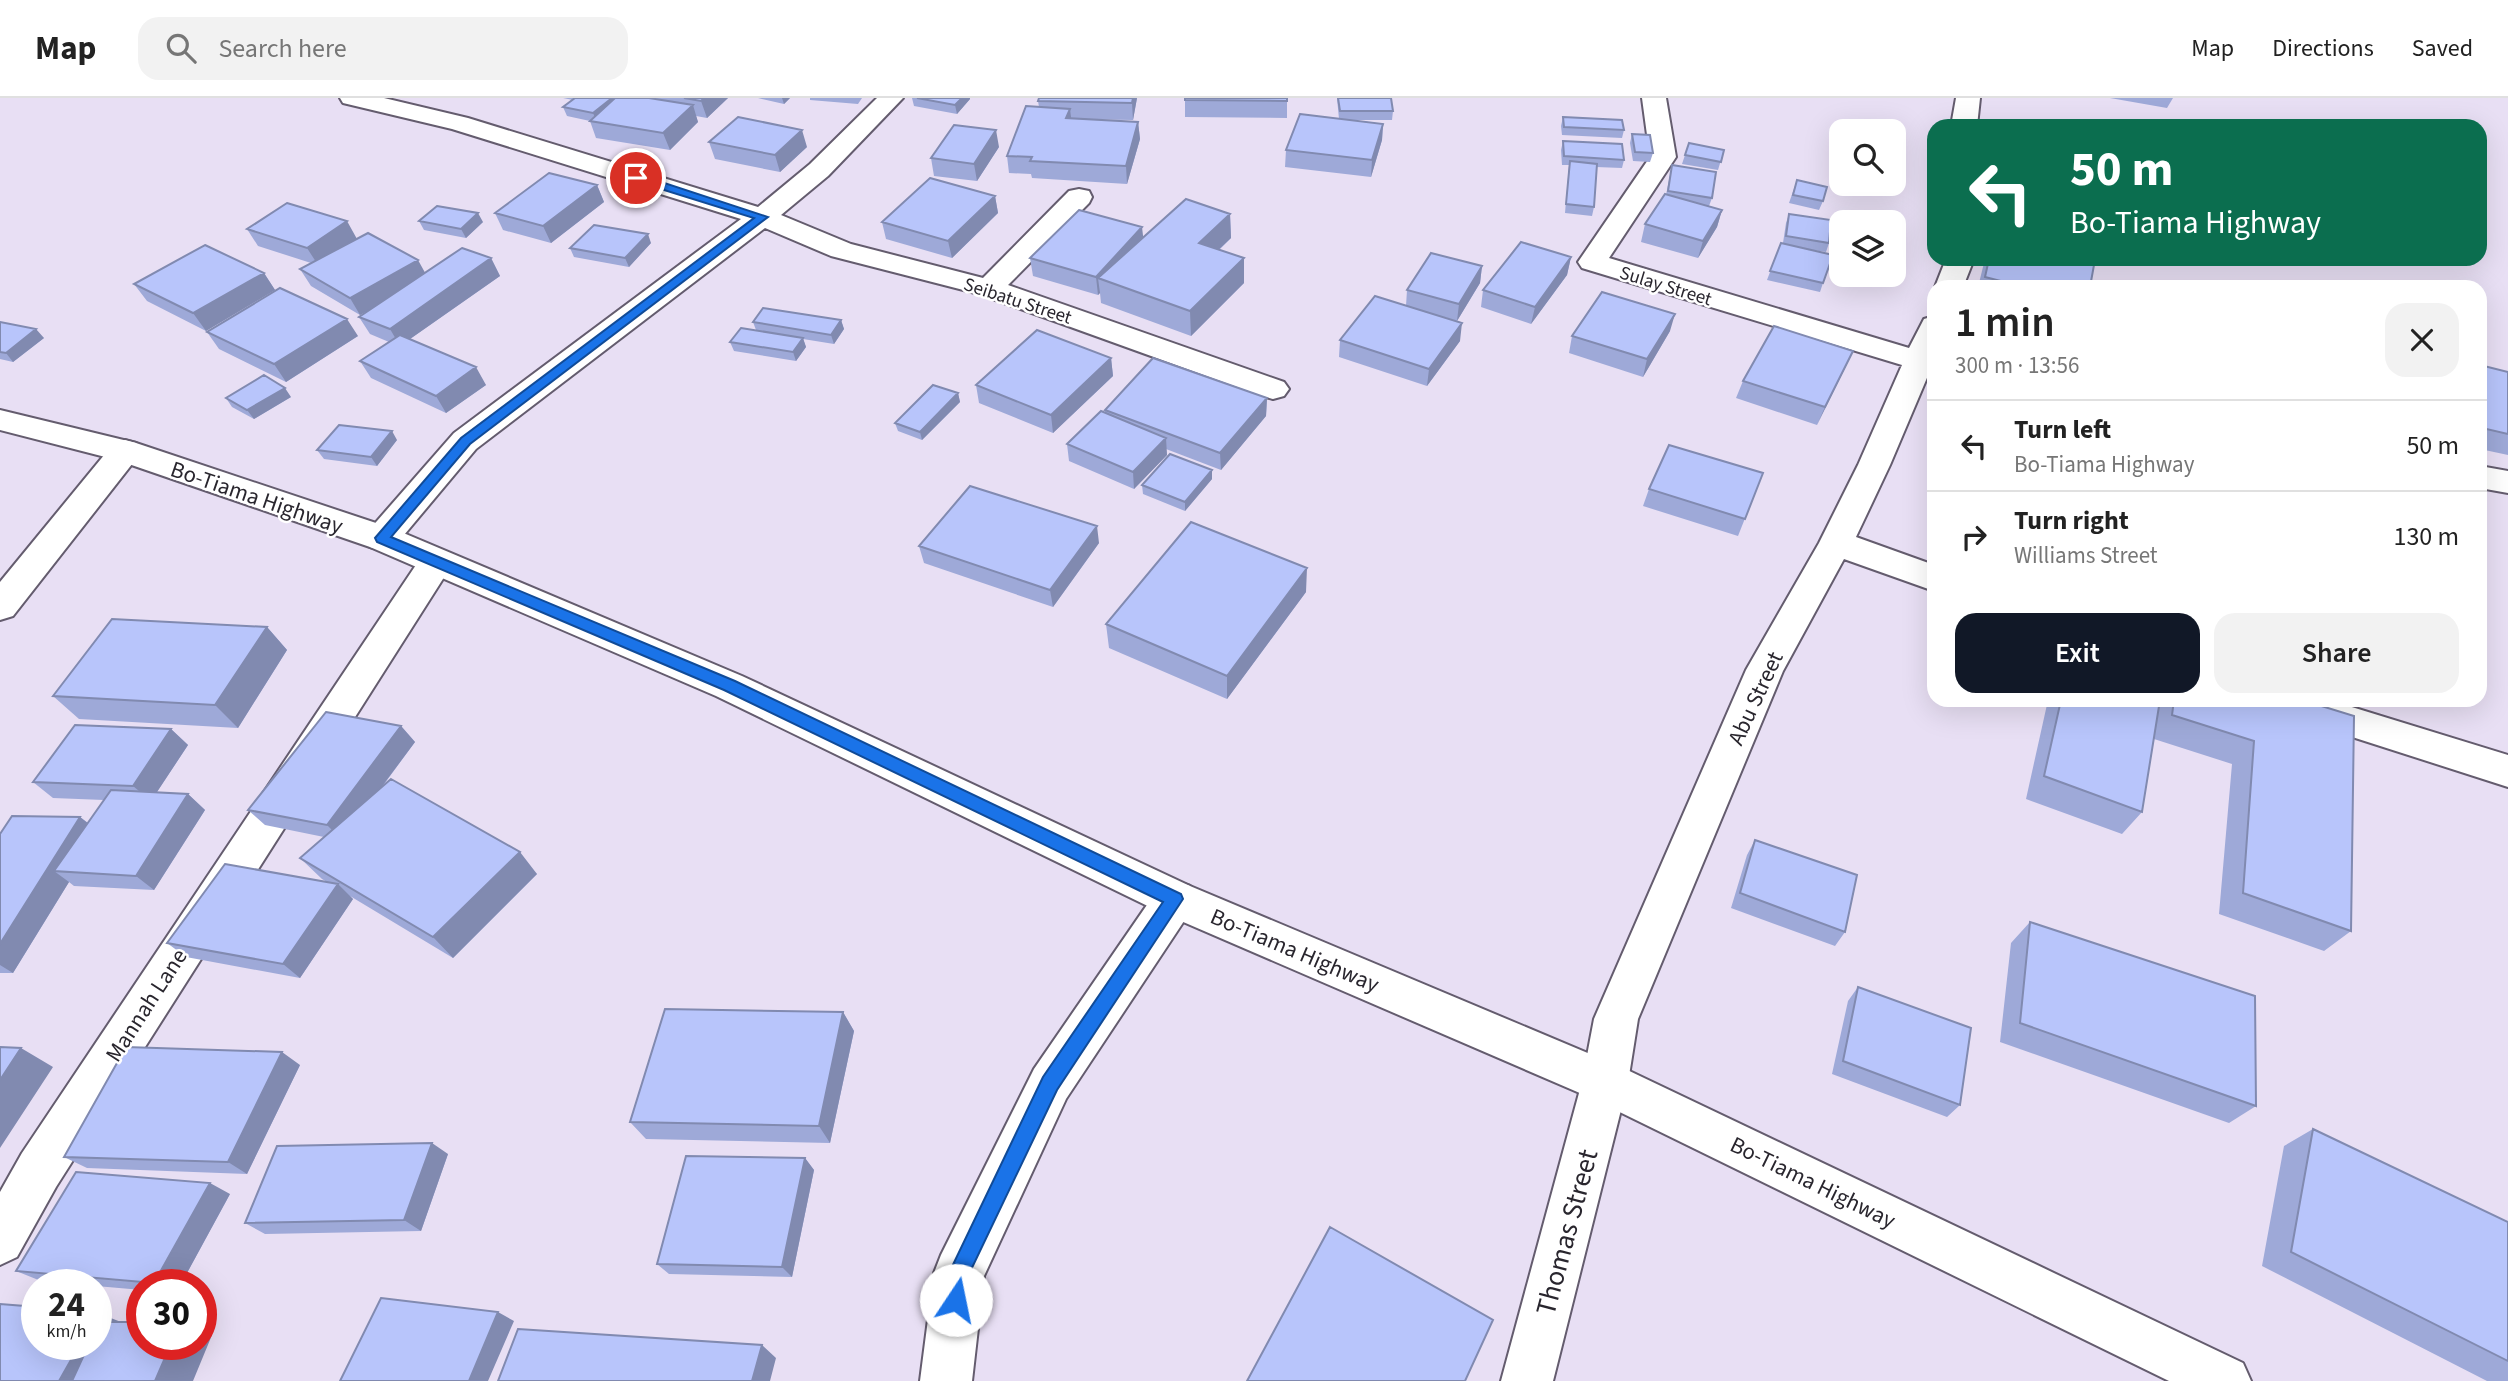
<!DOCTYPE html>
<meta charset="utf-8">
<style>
:root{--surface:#fff;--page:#f2f2f2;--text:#222;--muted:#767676;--line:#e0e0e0;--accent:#111827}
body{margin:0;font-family:"Source Sans 3",sans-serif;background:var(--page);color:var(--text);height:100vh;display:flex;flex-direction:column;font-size:26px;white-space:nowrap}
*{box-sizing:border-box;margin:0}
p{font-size:23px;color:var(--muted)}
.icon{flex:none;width:38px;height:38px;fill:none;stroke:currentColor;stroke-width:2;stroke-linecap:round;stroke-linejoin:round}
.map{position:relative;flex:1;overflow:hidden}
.details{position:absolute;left:1927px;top:182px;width:560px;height:427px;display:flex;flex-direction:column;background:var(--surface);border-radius:21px;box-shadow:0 7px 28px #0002}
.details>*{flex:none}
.banner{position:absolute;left:1927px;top:21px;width:560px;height:147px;border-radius:21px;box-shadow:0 7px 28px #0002;background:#0b6e4f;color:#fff;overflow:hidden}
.tools{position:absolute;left:1829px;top:21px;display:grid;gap:14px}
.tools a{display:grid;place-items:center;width:77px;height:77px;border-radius:14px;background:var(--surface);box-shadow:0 7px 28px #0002;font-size:35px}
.speed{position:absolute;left:21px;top:1171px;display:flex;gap:14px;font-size:35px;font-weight:700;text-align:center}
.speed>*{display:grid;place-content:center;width:91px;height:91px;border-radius:50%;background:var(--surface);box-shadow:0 7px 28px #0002;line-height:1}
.speed small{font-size:18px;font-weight:400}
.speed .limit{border:10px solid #d22;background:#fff;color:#111}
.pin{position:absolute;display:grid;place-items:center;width:60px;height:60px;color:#fff;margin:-30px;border:4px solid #fff;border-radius:50%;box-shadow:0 2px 7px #0007}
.me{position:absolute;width:77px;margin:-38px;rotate:11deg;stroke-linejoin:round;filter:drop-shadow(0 0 5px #0008)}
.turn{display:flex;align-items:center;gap:24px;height:147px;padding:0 28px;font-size:32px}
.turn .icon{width:91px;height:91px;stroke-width:2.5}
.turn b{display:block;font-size:49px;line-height:60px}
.round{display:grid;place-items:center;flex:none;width:74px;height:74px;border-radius:21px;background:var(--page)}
.head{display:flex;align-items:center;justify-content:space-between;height:119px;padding:0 28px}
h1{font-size:42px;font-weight:600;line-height:52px}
.cta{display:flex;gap:14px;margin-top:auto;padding:14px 28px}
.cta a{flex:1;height:80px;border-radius:21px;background:var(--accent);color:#fff;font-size:28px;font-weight:600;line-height:80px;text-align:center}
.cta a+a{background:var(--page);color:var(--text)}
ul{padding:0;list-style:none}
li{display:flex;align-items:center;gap:21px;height:91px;padding:0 28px;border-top:2px solid var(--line)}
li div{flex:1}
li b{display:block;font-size:26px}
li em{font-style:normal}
header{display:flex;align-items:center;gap:42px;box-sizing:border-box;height:98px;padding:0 35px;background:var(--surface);border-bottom:2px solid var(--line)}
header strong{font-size:33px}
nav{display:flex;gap:38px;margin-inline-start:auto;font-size:24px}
.search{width:490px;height:63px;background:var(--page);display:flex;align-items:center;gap:18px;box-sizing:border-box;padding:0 24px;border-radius:21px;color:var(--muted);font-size:26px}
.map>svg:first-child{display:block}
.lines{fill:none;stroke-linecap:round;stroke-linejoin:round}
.minor-casing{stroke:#645c6e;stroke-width:4}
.highway-casing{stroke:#645c6e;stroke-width:4}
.minor{fill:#fff;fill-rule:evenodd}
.highway{fill:#fff;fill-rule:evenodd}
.wall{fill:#9ea9d8}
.shaded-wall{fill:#818ab0}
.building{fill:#b8c5fb;stroke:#818ab0;stroke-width:2}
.route{fill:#1a73e8;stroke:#114b97;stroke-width:2}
.labels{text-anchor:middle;stroke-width:5;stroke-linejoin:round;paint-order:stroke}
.far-street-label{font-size:19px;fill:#29262e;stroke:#fff}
.street-label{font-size:23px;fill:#29262e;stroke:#fff}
.near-street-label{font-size:28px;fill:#29262e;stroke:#fff}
</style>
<header>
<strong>Map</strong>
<div class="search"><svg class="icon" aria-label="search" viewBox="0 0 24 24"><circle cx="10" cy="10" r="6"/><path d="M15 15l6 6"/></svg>Search here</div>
<nav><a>Map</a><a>Directions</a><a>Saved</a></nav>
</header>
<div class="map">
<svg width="2508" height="1283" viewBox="0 0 2508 1283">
<rect width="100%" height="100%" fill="#e8dff4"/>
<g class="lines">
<defs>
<path id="minor" d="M340 0H384L468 20 758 109 810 66 877 0H903L828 78 781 117 851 146 983 180 1069 93 1079 91 1089 93 1092 99 1089 105 1008 187 1284 284 1289 291 1284 298 1273 301 1262 298 979 196 831 158 765 130 476 351 394 449 382 452 370 449 365 440 370 431 454 335 741 121 452 31 343 5Z
M1642 0H1666L1676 59 1609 160 1909 250 1924 221 1934 218V277L1929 275 1890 367 1856 439 1934 467V493L1844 461 1783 573 1638 921 1628 984 1553 1283H1501L1582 984 1594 921 1746 572 1819 445 1858 367 1902 267 1582 170 1578 164 1650 59Z
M1956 0H1980L1977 28H1951Z
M1946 161H1974L1963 189H1935Z
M125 342 136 345 141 353 136 361 13 518 0 522V484L114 345Z
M2480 368 2508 373V395L2480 390Z
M436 452 448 455 453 464 448 473 56 1089 17 1159 0 1167V1094L22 1055 424 455Z
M2262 602H2329L2508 657V689L2268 612Z
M1175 783 1190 788 1196 801 1190 814 1066 1001 984 1178 972 1283H920L934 1175 941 1157 1034 971 1160 788Z"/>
<path id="highway" d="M0 312 136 345 394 431 742 578 1190 788 1621 969 2243 1265 2251 1283H2169L1589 999 1160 814 716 598 370 449 117 362 0 332Z"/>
</defs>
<!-- minor casing -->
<use href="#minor" class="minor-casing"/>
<!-- highway casing -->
<use href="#highway" class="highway-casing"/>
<!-- minor -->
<use href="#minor" class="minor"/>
<!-- highway -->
<use href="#highway" class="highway"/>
</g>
<!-- wall -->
<path class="wall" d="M563 0H728L707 20 696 18 698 24 670 52 596 40 590 23 567 18 563 9 573 2Z
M758 0H790L784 6Z
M810 0H862L858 6 810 2Z
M912 0H970V1L957 16 914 8Z
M1137 0 1133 22 1071 21 1138 24 1140 41 1127 86 1032 80 1031 76 1009 75 1007 58 1039 9 1038 3Z
M1185 0H1287V20L1185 19Z
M1337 0H1391L1393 13 1392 22H1353L1383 26 1382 42 1371 79 1285 69 1286 52 1339 21Z
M2110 0H2173L2167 10Z
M1563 19 1624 32 1622 40 1562 37 1561 28Z
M1632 36 1653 55 1650 64 1633 63 1630 45Z
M1563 43 1624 62 1622 70 1596 69 1594 109 1592 118 1565 115 1569 67H1562L1561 52Z
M709 44 807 49 780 74 715 61Z
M999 49 977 83 934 78 931 60Z
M1724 52 1718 72 1682 66 1685 57Z
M1672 67 1712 100 1709 108 1722 112 1717 129 1698 160 1641 144 1645 126 1666 97Z
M1797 82 1823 103 1819 112 1789 105Z
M597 87 604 104 551 145 503 132 495 115Z
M995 98 998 115 952 160 886 141 882 124Z
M1230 116 1231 140 1219 152 1244 160V185L1191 238 1101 205 1100 195 1098 197 1033 178 1030 160 1143 140Z
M1789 116 1829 145 1826 154 1812 152 1823 185 1820 194 1767 182 1781 145H1783L1786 125Z
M419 123 483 124 466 140 424 132Z
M247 131 357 141 425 175 491 160 500 178 410 241 486 287 446 315 371 280 360 263 389 244 370 236 359 219 369 212 360 217 311 188 300 171 311 165 258 148Z
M651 145 629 169 574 159 570 150Z
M1571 159 1567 177 1531 226 1481 209 1483 192Z
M1985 161H2083L2082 164 2090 189H1978Z
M1482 168 1480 185 1457 223 1444 219 1460 243 1427 288 1339 259 1340 242 1406 208 1407 192Z
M264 175 275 192 206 233 147 203 134 186Z
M841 222 844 231 834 246 803 241 806 249 796 263 734 253 730 244 756 232 753 224Z
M0 224 44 240 13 264 0 261Z
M1670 233 1643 279 1569 255 1572 238Z
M207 234 358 238 286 284 219 251Z
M1853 253 1845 270 1817 327 1736 300 1743 283Z
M1111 260 1113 278 1053 335 979 305 976 287Z
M2480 267 2508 274V357L2480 351Z
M958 295 960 304 922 342 898 333 895 325Z
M291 299 254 321 232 309 226 300Z
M1267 300 1266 318 1221 372 1166 351 1167 357 1134 391 1069 363 1067 346 1105 315V312Z
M397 342 377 368 324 361 317 352Z
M1763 375 1738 438 1643 408 1649 391Z
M1212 381 1185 413 1143 396 1142 387Z
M1099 445 1053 509 924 465 919 448Z
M1306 494 1227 601 1109 550 1106 526Z
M267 529 287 552 238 630 79 621 53 598Z
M2048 602H2302L2351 833 2324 853 2219 816 2232 666 2154 641 2142 714 2122 736 2026 701Z
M401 628 415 644 382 689 537 776 453 860 350 798 353 801 300 880 186 859 167 845 327 784 322 781 300 760 324 739 265 727 248 712Z
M171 631 188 647 157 694 188 696 205 712 154 792 74 788 69 784 13 875H0V736L80 719 88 725 104 702 53 700 33 684Z
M1755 742 1845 834 1835 848 1731 810 1747 757Z
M2030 824 2256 1008 2229 1025 2000 944 2011 845Z
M1858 889 1960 1007 1947 1019 1832 976 1848 903Z
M843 914 854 933 830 1045 646 1041 630 1024Z
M300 967 247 1076 87 1070 64 1059Z
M2313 1031 2508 1124V1283H2487L2262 1168 2284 1048Z
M448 1056 421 1133 265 1136 245 1125Z
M805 1060 814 1072 792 1179 669 1176 657 1166Z
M230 1096 181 1186H142V1192L96 1188V1186H81L41 1183 16 1173Z"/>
<!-- shaded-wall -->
<path class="shaded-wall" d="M612 0H626L597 24 593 15Z
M704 0H728L707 20 701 3Z
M782 0H790L784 6Z
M962 0H970V1L957 16 955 7Z
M1133 0H1137L1133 22 1132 5Z
M693 7 698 24 670 52 663 35Z
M1070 11 1072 27 1066 20Z
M1138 24 1140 41 1127 86 1126 68Z
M1383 26 1382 42 1371 79 1372 62Z
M802 32 807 49 780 74 775 57Z
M996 32 999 49 977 83 974 66Z
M597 87 604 104 551 145 543 128Z
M995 98 998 115 952 160 948 143Z
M1722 112 1717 129 1698 160 1703 143Z
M478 115 483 124 466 140 461 131Z
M1230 116 1231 140 1200 169 1199 145Z
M347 123 357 141 318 167 307 150Z
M1142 129 1144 146 1098 180 1100 195 1098 197 1096 179Z
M648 136 651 145 629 169 625 160Z
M1571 159 1567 177 1531 226 1535 209Z
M491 160 500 178 400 248 390 231Z
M1244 160V185L1191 238 1190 213Z
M418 162 428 180 360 217 350 200Z
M1482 168 1480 185 1457 223 1459 206Z
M264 175 275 192 206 233 193 215Z
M1675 216 1670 233 1643 279 1647 261Z
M347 221 358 238 286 284 274 266Z
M841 222 844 231 834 246 831 237Z
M1462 225 1460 243 1427 288 1429 271Z
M36 231 44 240 13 264 6 255Z
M803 240 806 249 796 263 793 254Z
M1853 253 1845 270 1817 327 1825 309Z
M1111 260 1113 278 1053 335 1051 317Z
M476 269 486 287 446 315 436 298Z
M285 290 291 299 254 321 247 312Z
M958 295 960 304 922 342 920 334Z
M1267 300 1266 318 1221 372 1220 355Z
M392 333 397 342 377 368 371 359Z
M1166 340 1167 357 1134 391 1133 374Z
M1212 372V381L1185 413V404Z
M1097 428 1099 445 1053 509 1050 492Z
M1307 470 1306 494 1227 601V578Z
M267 529 287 552 238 630 215 607Z
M401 628 415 644 342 742 327 727Z
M171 631 188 647 151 703 133 688Z
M188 696 205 712 154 792 136 778Z
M80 719 99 734 54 773 69 784 13 875 0 867V846Z
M520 754 537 776 453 860 433 839Z
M338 786 353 801 300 880 283 866Z
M843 914 854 933 830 1045 819 1028Z
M21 950 53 969 0 1050V982Z
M282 954 300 967 247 1076 228 1064Z
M432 1045 448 1056 421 1133 404 1122Z
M805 1060 814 1072 792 1179 782 1169Z
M210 1085 230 1096 181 1186H158L154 1185Z
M498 1214 514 1223 488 1283H469Z
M98 1215 121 1224 89 1283H59L80 1246H96V1218Z
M201 1233 212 1237 193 1283H155L171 1246H201Z
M762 1247 776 1260 770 1283H752Z"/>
<!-- building -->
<path class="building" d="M575 0H612L593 15 563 9Z
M615 0H649L693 7 663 35 590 23Z
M684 0H704L701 3Z
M917 0H962L955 7Z
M1039 0H1133L1132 5 1038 3Z
M1185 0H1287V3L1185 2Z
M1338 0H1391L1393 13H1340Z
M1026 8 1070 11 1066 20 1138 24 1126 68 1030 63 1032 59 1007 58Z
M1300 16 1383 26 1372 62 1286 52Z
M738 19 802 32 775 57 709 44Z
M1563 19 1622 22 1624 32 1564 29Z
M954 27 996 32 974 66 931 60Z
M1632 36 1650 37 1653 55 1635 54Z
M1563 43 1622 46 1624 62 1564 58Z
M1689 45 1724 52 1721 64 1685 57Z
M1570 63 1597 66 1594 109 1566 106Z
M1672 67 1716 74 1712 100 1668 93Z
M549 75 597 87 543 128 495 115Z
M930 80 995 98 948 143 882 124Z
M1797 82 1827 89 1823 103 1793 97Z
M1665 96 1722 112 1703 143 1645 126Z
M1186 101 1230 116 1199 145 1244 160 1190 213 1098 180Z
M287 105 347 123 307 150 247 131Z
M437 108 478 115 461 131 419 123Z
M1079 112 1142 129 1096 179 1030 160Z
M1789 116 1831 122 1829 145 1786 138Z
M594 127 648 136 625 160 570 150Z
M368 135 418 162 350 200 300 171Z
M1521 144 1571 159 1535 209 1483 192Z
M1781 145 1833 157 1823 185 1770 173Z
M205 147 264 175 193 215 134 186Z
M462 150 491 160 390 231 359 219Z
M1431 155 1482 168 1459 206 1407 192Z
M1989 161H2068L2094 167 2090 189H2024L1985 179Z
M280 190 347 221 274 266 207 234Z
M1602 194 1675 216 1647 261 1572 238Z
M1375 198 1462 225 1429 271 1340 242Z
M763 210 841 222 831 237 753 224Z
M0 224 36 231 6 255 0 254Z
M1774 228 1853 253 1825 309 1743 283Z
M741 230 803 240 793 254 730 244Z
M1037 232 1111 260 1051 317 976 287Z
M400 237 476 269 436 298 360 263Z
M1153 260 1267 300 1220 355 1105 312Z
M2480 267 2508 274V336L2482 330 2480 315Z
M264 277 285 290 247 312 226 300Z
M933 287 958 295 920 334 895 325Z
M1101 313 1166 340 1133 374 1067 346Z
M339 327 392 333 371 359 317 352Z
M1669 347 1763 375 1745 421 1649 391Z
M1170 356 1212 372 1185 404 1142 387Z
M970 388 1097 428 1050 492 919 448Z
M1191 424 1307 470 1227 578 1106 526Z
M112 521 267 529 215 607 53 598Z
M2061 602H2160L2142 714 2044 678Z
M2174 602H2302L2354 618 2351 833 2243 795 2254 643 2172 617Z
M326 614 401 628 327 727 248 712Z
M75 627 171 631 133 688 33 684Z
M391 681 520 754 433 839 300 760Z
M111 692 188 696 136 778 54 773Z
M12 718 80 719 0 846V736Z
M1755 742 1857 777 1845 834 1740 795Z
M225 766 338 786 283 866 167 845Z
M2030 824 2255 898 2256 1008 2020 925Z
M1858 889 1971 930 1960 1007 1843 963Z
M665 911 843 914 819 1028 630 1024Z
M0 949 21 950 0 982Z
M126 949 282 954 228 1064 64 1059Z
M2313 1031 2508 1124V1263L2291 1154Z
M432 1045 404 1122 245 1125 277 1048Z
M686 1058 805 1060 782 1169 657 1166Z
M76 1074 210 1085 154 1185 16 1173Z
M1330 1129 1493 1222 1465 1283H1247Z
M381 1200 498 1214 469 1283H340Z
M0 1206 37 1209V1246H80L59 1283H0Z
M100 1224H142V1246H171L155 1283H72L89 1246H96V1232Z
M518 1231 762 1247 752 1283H498Z"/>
<!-- route -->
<path class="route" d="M632 77H640L768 119 470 346 391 439 735 583 1181 796 1183 801 1057 992 969 1176 963 1209 956 1212 949 1209 946 1202 949 1175 1043 979 1163 804 724 592 377 444 375 440 461 340 754 120 632 82Z"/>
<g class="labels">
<!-- far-street labels -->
<g class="far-street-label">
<text transform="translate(1666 187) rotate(17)" y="7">Sulay Street</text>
<text transform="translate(1018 202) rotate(18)" y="7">Seibatu Street</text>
</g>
<!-- street labels -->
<g class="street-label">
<text transform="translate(257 399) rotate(19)" y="8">Bo-Tiama Highway</text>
<text transform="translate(1755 600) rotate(-65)" y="8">Abu Street</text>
<text transform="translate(1295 852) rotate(23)" y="8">Bo-Tiama Highway</text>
<text transform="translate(146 907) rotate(-57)" y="8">Mannah Lane</text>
<text transform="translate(1813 1084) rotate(26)" y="8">Bo-Tiama Highway</text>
</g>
<!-- near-street labels -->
<g class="near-street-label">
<text transform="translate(1566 1134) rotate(-75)" y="10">Thomas Street</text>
</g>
</g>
</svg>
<div class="tools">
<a><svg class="icon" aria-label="search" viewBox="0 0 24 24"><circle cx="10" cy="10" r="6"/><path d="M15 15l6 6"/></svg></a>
<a><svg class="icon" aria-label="layers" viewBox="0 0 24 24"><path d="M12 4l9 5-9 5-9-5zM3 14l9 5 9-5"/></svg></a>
</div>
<div class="speed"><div>24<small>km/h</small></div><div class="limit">30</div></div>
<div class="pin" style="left:636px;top:80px;background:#d93025"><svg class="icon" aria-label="arrive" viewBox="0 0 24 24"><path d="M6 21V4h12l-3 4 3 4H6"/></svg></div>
<svg class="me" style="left:956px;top:1202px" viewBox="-20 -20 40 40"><circle r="19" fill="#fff"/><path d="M0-13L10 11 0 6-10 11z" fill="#1a73e8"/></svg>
<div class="banner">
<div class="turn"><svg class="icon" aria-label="left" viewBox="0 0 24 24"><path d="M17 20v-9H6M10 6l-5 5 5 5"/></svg><div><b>50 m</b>Bo-Tiama Highway</div></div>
</div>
<section class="details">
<div class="head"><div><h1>1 min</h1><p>300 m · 13:56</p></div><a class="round"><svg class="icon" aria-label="close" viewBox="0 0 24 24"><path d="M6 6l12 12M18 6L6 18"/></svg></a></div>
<ul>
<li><svg class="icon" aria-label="left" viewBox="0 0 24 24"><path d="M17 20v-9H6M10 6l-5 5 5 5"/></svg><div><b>Turn left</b><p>Bo-Tiama Highway</p></div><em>50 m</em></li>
<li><svg class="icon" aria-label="right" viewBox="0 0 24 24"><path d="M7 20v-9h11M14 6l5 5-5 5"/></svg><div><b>Turn right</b><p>Williams Street</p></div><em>130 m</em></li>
</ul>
<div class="cta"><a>Exit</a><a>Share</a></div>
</section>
</div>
